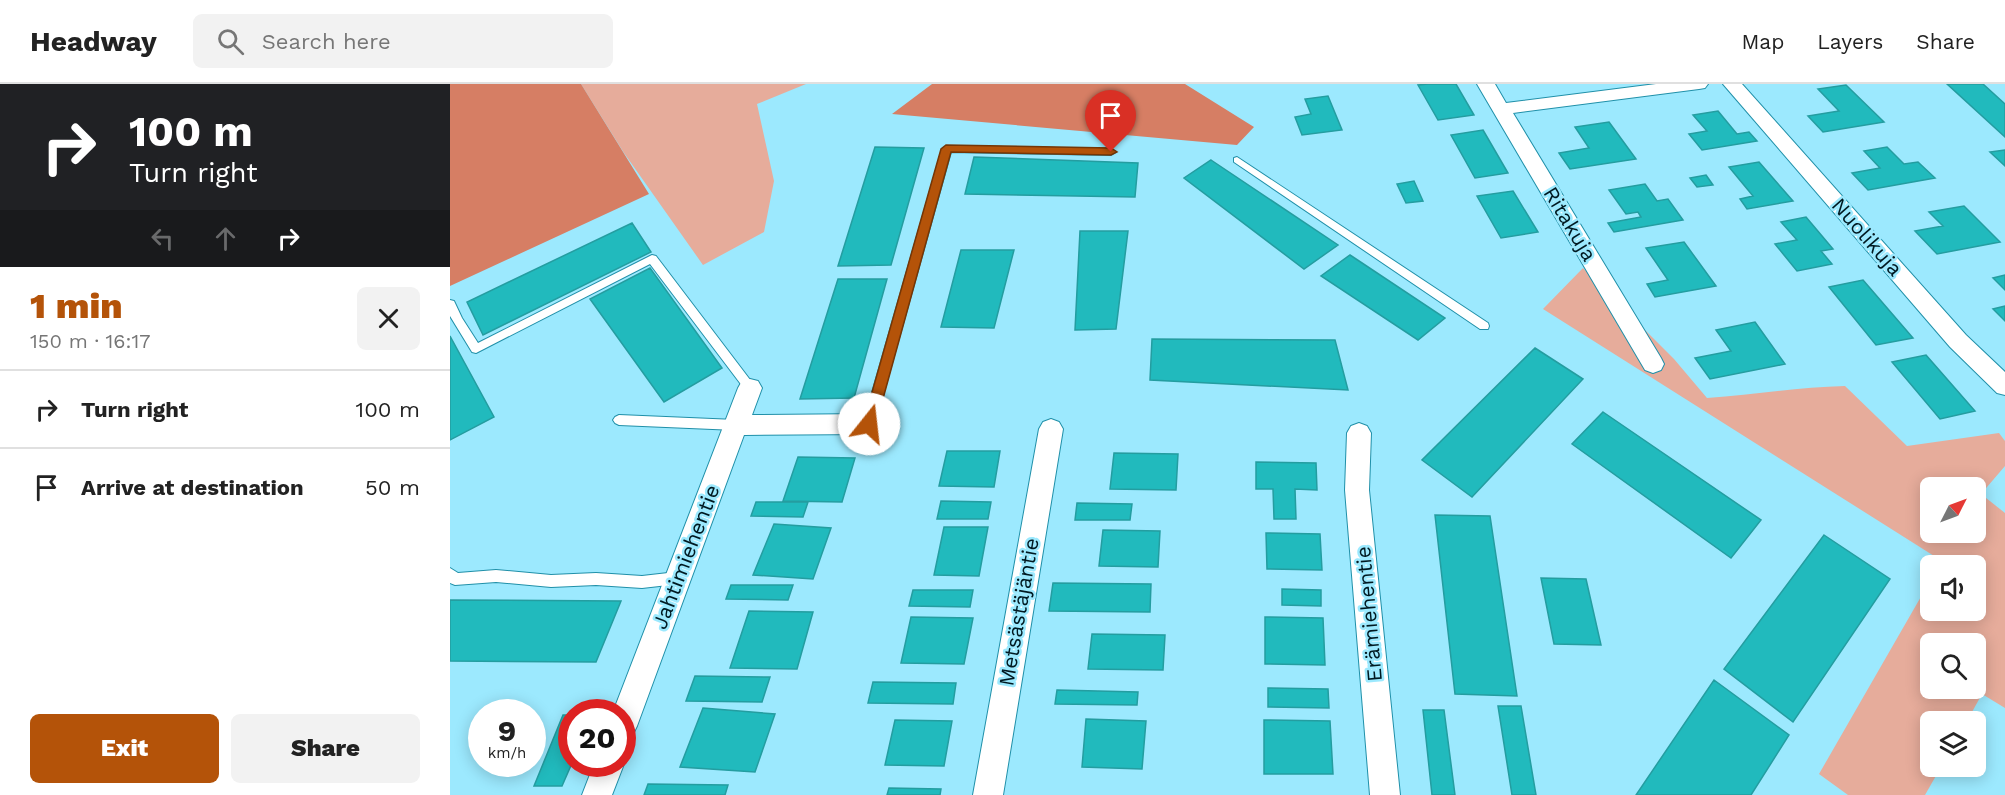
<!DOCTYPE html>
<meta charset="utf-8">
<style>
:root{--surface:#fff;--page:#f2f2f2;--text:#222;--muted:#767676;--line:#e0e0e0;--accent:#b45309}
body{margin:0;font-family:"Work Sans",sans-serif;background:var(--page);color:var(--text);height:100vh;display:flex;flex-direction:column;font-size:22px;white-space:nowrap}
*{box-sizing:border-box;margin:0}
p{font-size:20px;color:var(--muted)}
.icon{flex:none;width:33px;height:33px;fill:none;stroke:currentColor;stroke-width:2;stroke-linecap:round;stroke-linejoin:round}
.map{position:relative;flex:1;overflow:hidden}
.drawer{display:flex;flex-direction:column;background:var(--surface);width:450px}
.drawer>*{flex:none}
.hud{background:#202124;color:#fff;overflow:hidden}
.needle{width:39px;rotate:48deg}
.tools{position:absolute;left:1470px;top:393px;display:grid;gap:12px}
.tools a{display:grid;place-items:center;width:66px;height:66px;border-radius:9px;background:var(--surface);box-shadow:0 3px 15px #0003;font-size:30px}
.speed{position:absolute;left:18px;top:615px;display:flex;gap:12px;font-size:30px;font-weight:700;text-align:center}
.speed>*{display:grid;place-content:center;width:78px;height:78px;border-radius:50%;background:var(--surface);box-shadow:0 3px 15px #0003;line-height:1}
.speed small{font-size:15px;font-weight:400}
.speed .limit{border:9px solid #d22;background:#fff;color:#111}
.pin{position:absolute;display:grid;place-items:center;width:51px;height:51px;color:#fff;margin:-62px -26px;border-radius:50% 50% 50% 0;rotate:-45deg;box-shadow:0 0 6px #0007}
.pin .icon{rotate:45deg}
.me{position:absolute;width:66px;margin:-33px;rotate:16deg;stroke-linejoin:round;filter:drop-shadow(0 0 4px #0008)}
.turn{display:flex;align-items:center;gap:21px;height:126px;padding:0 30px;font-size:27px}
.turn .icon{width:78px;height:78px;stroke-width:2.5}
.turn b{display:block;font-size:42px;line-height:51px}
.lanes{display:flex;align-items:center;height:57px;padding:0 30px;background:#0003;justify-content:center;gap:30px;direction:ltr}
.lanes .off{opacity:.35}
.round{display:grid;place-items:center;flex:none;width:63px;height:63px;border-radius:9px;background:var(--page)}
.summary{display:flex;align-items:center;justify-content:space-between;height:102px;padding:0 30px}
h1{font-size:36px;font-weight:800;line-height:45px;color:var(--accent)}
.button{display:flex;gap:12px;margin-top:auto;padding:12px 30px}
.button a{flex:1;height:69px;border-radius:9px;background:var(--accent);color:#fff;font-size:24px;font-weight:800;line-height:69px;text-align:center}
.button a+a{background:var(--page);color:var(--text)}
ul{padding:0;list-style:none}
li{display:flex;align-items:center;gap:18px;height:78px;padding:0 30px;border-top:2px solid var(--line)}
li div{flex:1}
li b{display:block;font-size:22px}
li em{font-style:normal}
header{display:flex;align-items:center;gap:36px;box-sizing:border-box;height:84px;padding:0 30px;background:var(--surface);border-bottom:2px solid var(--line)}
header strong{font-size:28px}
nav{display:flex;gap:33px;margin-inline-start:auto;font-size:21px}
.search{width:420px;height:54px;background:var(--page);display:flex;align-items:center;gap:15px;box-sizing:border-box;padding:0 21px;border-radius:9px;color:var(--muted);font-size:22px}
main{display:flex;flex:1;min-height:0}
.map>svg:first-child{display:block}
.green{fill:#e6ac9b;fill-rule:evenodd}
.forest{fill:#d67e64}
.building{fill:#21babd;stroke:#249da0;stroke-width:1.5}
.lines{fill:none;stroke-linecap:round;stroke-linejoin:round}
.lane-casing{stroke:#2090a9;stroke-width:2}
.street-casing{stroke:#2090a9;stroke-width:2}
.lane{fill:#fff;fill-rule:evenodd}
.street{fill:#fff;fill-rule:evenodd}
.route{fill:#b45309;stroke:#753606;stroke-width:1.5}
.labels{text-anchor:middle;stroke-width:5;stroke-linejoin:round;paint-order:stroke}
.street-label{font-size:21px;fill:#001921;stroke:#9ce9fe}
</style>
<header>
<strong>Headway</strong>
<div class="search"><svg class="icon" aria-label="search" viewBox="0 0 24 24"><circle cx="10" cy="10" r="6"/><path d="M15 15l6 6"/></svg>Search here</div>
<nav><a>Map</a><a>Layers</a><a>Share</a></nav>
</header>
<main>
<section class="drawer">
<div class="hud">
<div class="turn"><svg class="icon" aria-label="right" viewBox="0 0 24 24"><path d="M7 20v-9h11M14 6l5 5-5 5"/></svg><div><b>100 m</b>Turn right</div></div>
<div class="lanes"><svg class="icon off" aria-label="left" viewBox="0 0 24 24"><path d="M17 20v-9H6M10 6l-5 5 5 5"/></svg><svg class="icon off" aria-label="ahead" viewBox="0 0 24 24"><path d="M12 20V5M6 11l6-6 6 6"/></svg><svg class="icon" aria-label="right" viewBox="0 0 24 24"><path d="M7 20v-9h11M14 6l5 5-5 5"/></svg></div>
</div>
<div class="summary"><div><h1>1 min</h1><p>150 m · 16:17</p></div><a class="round"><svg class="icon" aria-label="close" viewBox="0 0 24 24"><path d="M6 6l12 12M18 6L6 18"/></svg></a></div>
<ul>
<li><svg class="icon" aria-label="right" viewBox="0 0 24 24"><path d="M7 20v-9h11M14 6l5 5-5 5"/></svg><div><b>Turn right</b></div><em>100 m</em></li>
<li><svg class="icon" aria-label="arrive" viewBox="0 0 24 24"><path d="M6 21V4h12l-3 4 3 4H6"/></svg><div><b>Arrive at destination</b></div><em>50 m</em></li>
</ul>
<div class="button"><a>Exit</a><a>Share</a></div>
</section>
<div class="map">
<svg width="1555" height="711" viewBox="0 0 1555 711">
<rect width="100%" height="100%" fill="#9ce9fe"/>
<!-- green -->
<path class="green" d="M131 0H356L307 20 324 97 314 148 253 181 174 69Z
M1133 184 1224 275 1257 314C1303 311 1348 303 1395 302L1457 362 1549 349 1555 357V382L1531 410 1555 429V624L1532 610 1517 637 1480 638V682L1491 683 1475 711H1398L1369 690 1480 497V526H1526V482L1490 481 1492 477 1093 225ZM1480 404H1526V448H1480ZM1480 560H1526V604H1480Z"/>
<!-- forest -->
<path class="forest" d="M0 0H131L199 110 0 202Z
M482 0H735L804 43 787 61 442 30Z"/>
<!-- building -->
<path class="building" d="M978 0H1006L1024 31 988 36 968 1Z
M1497 0H1533L1555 20V53Z
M1396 1 1434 38 1373 48 1358 32 1389 27 1368 5Z
M878 12 892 46 852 51 845 33 861 30 855 15Z
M1268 27 1287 50 1299 48 1307 57 1252 66 1239 50 1257 47 1243 31Z
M1159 38 1186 75 1120 85 1109 69 1139 64 1125 43Z
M1033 46 1058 89 1025 94 1001 51Z
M425 63 474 64 441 181 388 182Z
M1437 63 1454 80 1468 78 1485 94 1418 106 1402 89 1430 84 1414 67Z
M1555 66V82L1540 68Z
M524 73 688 79 685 113 515 110Z
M761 76 888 161 854 185 734 94Z
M1309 78 1343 117 1297 125 1290 115 1303 112 1279 83Z
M1256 91 1263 101 1247 103 1240 94Z
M964 97 973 117 956 119 947 100Z
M1195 100 1207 117 1218 115 1233 136 1164 148 1158 139 1191 133 1188 128 1176 130 1159 106Z
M1063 107 1088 148 1051 154 1027 112Z
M1514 122 1550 158 1487 170 1465 147 1493 142 1479 128Z
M1356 133 1383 165 1371 167 1382 180 1347 187 1325 160 1347 156 1331 138Z
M182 139 201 168 33 251 17 218Z
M630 147H678L666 245 625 246Z
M1234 158 1266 202 1205 213 1197 200 1218 196 1196 164Z
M511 166H564L544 244 491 243Z
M900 171 995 234 968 256 871 192Z
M200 184 272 284 214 318 140 215Z
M1555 191V206L1543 194Z
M388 195H437L404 314 350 315Z
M1413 196 1463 254 1426 261 1379 203Z
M1555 222V237L1543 225Z
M1305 238 1335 280 1260 295 1245 274 1281 267 1266 246Z
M0 252 44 333 0 356Z
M702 255 885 256 898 306 700 296Z
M1085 264 1133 295 1022 413 972 376Z
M1476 271 1525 327 1490 335 1442 278Z
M1153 328 1311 436 1281 474 1122 360Z
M497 367H550L544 403 489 402Z
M664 369 728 370 726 406 660 405Z
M348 373 405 374 392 418 333 417Z
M806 378 866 379 867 406 845 405 846 435H824L823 405H806Z
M491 417 541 418 538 435H487Z
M306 418H358L353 433 301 432Z
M627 419 682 420 680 436H625Z
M985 431 1040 432 1067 612 1005 610Z
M324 440 381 444 363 495 303 491Z
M494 443H538L529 492 484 491Z
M653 446 710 447 708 483 649 482Z
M816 449 870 450 872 486 817 485Z
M1374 451 1440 495 1343 638 1274 585Z
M1091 494 1136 495 1151 561 1104 560Z
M603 499 701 500 700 528 599 527Z
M281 501H343L338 516 276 515Z
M832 505 871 506V522L832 521Z
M463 506H523L520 523 459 522Z
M0 516 171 517 146 578 0 577Z
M299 527 363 528 347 585 280 584Z
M461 533 523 534 514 580 451 579Z
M815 533 873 534 875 581 815 580Z
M642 550 715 551 713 586 638 585Z
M245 592 320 593 312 618 236 617Z
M1264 596 1339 651 1301 711H1186Z
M423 598 506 599 503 620 418 619Z
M818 604 878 605 879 624 818 623Z
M607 606 688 608 687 621 605 620Z
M1048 622H1071L1086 711H1062Z
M253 624 325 630 305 688 230 683Z
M973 626H994L1005 711H982Z
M113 631H122V679L112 702H84Z
M636 635 696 637 692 685 632 683Z
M445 636 502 637 494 682 435 681Z
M814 636 880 637 883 690H814Z
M198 700 278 701 275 711H194Z
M439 704 491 705 490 711H437Z"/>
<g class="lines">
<defs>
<path id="lane" d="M497 62 661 65 666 68 661 71 501 68 425 340 423 343H415L413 340 492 65Z
M787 73 1038 239 1039 242 1038 245H1030L784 78V74Z
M202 171 206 172 304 301 306 304 304 307H296L200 180 26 269 22 268 0 232V216L4 217 12 234 28 259Z
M169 331 286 336 290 338 292 341 290 344 286 346 169 341 165 339 163 336 165 333Z
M0 484 8 489 46 486 101 491 146 489 192 492 227 488 232 490 234 494 232 498 227 500 192 504 146 501 101 503 46 498 5 501 0 499Z"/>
<path id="street" d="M1027 0H1045L1056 19 1206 0H1258L1255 4 1249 5 1063 29 1211 274 1214 280 1211 286 1203 289 1195 286Z
M1273 0H1292L1516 251 1555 288V311L1547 309 1500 263Z
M300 295 308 297 312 304 302 331 419 330 427 333 431 340 427 347 419 350 294 351 187 642 182 652 172 656V628H163L288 304 292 297Z
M601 335 609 338 613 345 553 711H523L589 345 593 338Z
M909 339 917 342 921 349 919 406 950 711H920L895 406 897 349 901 342Z
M172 677 174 680 162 711H132L144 680H172Z"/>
</defs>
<!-- lane casing -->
<use href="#lane" class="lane-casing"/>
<!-- street casing -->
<use href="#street" class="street-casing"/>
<!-- lane -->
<use href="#lane" class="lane"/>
<!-- street -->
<use href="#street" class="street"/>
</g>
<!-- route -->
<path class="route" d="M496 61 661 64 667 68 661 71 501 68 426 340 419 346 413 340 491 65Z"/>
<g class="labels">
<!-- street labels -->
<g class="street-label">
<text transform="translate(1120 140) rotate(59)" y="7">Ritakuja</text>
<text transform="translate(1417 153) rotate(49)" y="7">Nuolikuja</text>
<text transform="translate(236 473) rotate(-69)" y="7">Jahtimiehentie</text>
<text transform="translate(569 528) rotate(-80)" y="7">Metsästäjäntie</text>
<text transform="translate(919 530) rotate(-95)" y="7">Erämiehentie</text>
</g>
</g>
</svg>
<div class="tools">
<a><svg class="needle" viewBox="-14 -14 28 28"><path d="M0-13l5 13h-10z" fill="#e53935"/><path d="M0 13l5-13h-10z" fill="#767676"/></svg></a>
<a><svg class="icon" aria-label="sound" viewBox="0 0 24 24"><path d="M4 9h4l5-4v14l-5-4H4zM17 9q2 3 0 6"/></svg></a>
<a><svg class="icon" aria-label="search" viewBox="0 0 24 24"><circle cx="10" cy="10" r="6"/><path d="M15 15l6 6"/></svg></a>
<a><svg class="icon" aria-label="layers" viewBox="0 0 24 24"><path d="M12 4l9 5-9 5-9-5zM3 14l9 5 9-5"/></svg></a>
</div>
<div class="speed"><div>9<small>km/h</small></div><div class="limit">20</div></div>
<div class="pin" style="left:661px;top:68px;background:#d93025"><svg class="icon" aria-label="arrive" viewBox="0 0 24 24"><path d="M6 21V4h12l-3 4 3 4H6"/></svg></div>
<svg class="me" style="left:419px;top:340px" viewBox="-20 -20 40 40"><circle r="19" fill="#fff"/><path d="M0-13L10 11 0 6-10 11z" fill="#b45309"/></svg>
</div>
</main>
